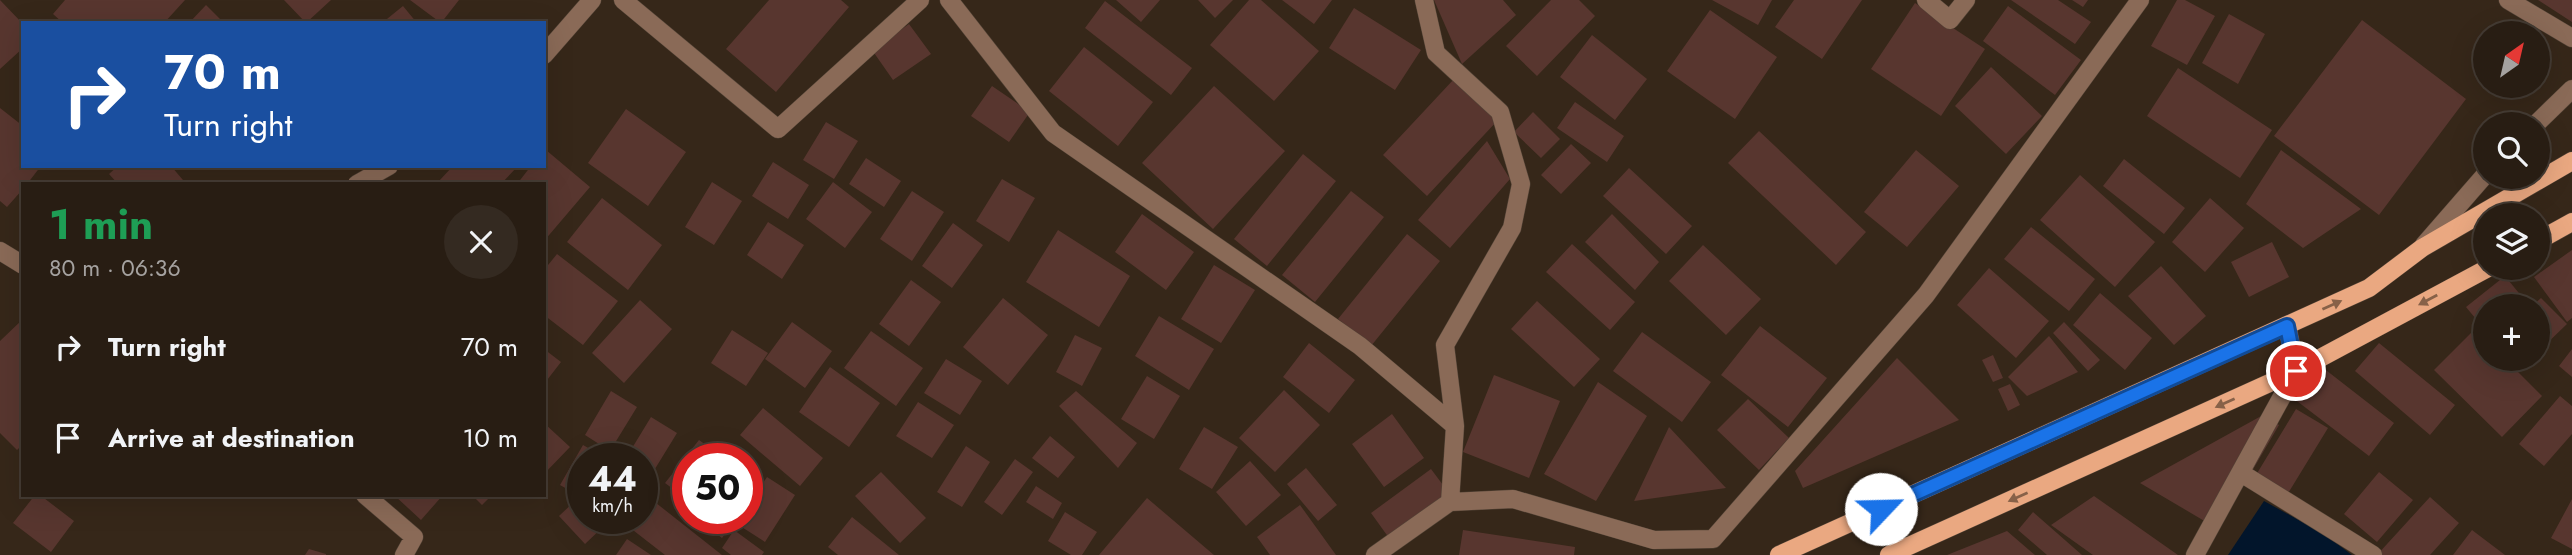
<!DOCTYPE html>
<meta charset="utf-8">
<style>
:root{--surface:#281d13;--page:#342a21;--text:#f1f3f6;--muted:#a5a2a0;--line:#443b33}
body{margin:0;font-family:Jost,sans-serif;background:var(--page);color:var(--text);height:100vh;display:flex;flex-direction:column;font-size:26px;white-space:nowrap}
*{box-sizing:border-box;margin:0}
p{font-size:23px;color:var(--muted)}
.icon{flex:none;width:38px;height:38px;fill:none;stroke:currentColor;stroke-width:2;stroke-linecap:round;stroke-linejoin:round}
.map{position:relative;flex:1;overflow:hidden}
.panel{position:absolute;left:21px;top:182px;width:525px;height:315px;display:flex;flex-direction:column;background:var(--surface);border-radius:0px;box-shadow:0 7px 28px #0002,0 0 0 2px var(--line)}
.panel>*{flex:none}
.guide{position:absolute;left:21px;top:21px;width:525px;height:147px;border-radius:0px;box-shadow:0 7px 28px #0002,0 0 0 2px var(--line);background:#1a4fa0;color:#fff;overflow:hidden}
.needle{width:46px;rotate:34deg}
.buttons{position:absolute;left:2473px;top:21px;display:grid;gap:14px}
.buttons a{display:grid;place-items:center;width:77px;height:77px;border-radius:50%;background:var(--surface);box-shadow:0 7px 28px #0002,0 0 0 2px var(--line);font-size:35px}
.speed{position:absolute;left:567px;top:443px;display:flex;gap:14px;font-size:35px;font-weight:700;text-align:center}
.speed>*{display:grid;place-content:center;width:91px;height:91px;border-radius:50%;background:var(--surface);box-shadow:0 7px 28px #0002,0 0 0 2px var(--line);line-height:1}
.speed small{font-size:18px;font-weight:400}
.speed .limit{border:10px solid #d22;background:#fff;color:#111}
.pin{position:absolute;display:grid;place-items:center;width:60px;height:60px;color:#fff;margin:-30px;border:4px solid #fff;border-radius:50%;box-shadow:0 2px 7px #0007}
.me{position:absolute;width:77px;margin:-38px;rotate:66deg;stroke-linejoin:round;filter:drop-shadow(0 0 5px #0008)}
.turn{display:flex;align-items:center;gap:24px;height:147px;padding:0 28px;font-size:32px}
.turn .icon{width:91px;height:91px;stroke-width:2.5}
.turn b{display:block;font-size:49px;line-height:60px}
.round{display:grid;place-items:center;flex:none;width:74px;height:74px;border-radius:37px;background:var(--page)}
.overview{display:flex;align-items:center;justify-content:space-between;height:119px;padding:0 28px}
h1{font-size:42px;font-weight:700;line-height:52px;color:#1e9e55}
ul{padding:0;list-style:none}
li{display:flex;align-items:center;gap:21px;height:91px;padding:0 28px}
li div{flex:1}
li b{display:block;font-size:26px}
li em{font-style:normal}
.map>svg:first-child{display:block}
.water{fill:#02152b}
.building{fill:#58362f}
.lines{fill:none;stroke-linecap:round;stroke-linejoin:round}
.minor-casing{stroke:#534437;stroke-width:19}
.major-casing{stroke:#534437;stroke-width:19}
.minor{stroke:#8a6a57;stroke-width:18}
.major{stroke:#eaa881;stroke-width:18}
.oneway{fill:#876148}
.route-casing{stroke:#114b97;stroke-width:18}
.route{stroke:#1a73e8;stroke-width:12}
</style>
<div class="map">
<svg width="2572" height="555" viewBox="0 0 2572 555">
<rect width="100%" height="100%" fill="#362719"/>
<!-- water -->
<path class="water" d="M2264 501 2324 534 2352 555H2228Z"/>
<!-- building -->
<path class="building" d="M0 0 23 24V48L0 69Z
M65 0H185L164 23H63L53 14Z
M284 0H331L306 23Z
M410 0H459L441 23Z
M769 0H841L849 7 776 92 726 49Z
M1116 0H1160L1141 22Z
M1198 0H1233L1215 18Z
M1249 0H1261L1319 51 1274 101 1210 45Z
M1282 0H1332L1314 24Z
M1434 0H1503L1516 15 1462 64Z
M1551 0H1579L1595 16 1537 76 1506 46Z
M1712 0H1772L1758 25Z
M1794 0H1862L1822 59 1775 27Z
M2011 0H2058L2091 22 2075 44Z
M2072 0H2088L2083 7Z
M2177 0H2185L2215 16 2187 65 2151 46Z
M2538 0H2572V22Z
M1105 1 1192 68 1171 95 1085 28Z
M1915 3 1985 49 1941 116 1871 69Z
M206 5 224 23H189Z
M403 6 417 23H382Z
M2008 6 2081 60 2055 95 1983 41Z
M1354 8 1421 50 1395 90 1329 48Z
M1710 10 1777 57 1735 119 1667 71Z
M2229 14 2265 34 2238 84 2202 63Z
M2362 20 2466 99 2379 215 2274 136Z
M909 24 931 54 893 80 872 50Z
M1592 35 1647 79 1615 120 1560 77Z
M1084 47 1153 102 1118 146 1049 91Z
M1991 67 2042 116 2006 154 1955 106Z
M2178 68 2272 130 2240 178 2147 116Z
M1454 79 1498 120 1427 196 1383 155Z
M992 86 1030 112 1009 142 971 116Z
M1214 86 1285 151 1213 229 1142 163Z
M1575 102 1624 136 1607 162 1557 128Z
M0 108 23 126V166H41L27 184H23V189L7 207 0 201Z
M626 109 686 152 648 206 588 163Z
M1533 112 1560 139 1541 158 1514 132Z
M826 122 858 141 834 179 803 160Z
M1759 131 1866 232 1836 265 1728 163Z
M1487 141 1510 179 1450 248 1418 220Z
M1571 144 1591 163 1561 194 1541 175Z
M546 150 590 187 544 241V184H517L531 166H544Z
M1916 150 1959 186 1907 247 1864 212Z
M2281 150 2361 209 2303 248 2246 204Z
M1303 154 1336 181 1267 266 1234 239Z
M866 158 901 181 884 207 849 184Z
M2124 159 2185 208 2164 234 2103 186Z
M773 162 809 185 788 219 752 196Z
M118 166H171L183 180 179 184H118L109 174Z
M453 166H518L501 184H440L438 182Z
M1629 168 1692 226 1666 254 1603 196Z
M2080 175 2155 242 2115 287 2040 220Z
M1002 179 1035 198 1009 242 976 221Z
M712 182 742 201 714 245 685 227Z
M833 182 872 212 845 248 806 219Z
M912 191 944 212 912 261 880 239Z
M1351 191 1384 217 1315 302 1282 275Z
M602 198 662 245 628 290 567 242Z
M2210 198 2244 228 2205 272 2172 242Z
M1142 214 1194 252 1166 290 1115 252Z
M1612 214 1659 262 1635 290 1585 242Z
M768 222 804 245 782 279 747 255Z
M953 223 983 245 952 288 922 266Z
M2031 227 2095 279 2069 311 2004 259Z
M1058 230 1130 276 1099 327 1026 282Z
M1407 234 1440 261 1371 346 1338 319Z
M2272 242 2289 277 2249 297 2231 262Z
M1572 244 1635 302 1610 330 1546 272Z
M1703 245 1761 299 1726 335 1669 281Z
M2572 250V318L2567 322 2534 277Z
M557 254 618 301 583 345 544 315V270Z
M1214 265 1255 290 1221 343 1181 319Z
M2161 266 2206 316 2174 345 2128 296Z
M1989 268 2049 321 2016 358 1957 305Z
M2505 276 2527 303 2523 306H2485V330L2466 307Z
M911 280 941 302 909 346 879 324Z
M2100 293 2152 338 2125 370 2073 325Z
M1003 298 1048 335 1008 385 963 347Z
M2541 298 2567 324 2538 352V306H2532Z
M640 300 672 329 624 383 592 353Z
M1537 301 1600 359 1574 387 1511 329Z
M1159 316 1214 349 1189 390 1135 356Z
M23 319V444L17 450 0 433V341Z
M792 322 832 351 805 388 765 359Z
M2064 322 2100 360 2088 371 2053 333Z
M1760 326 1827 378 1788 427 1721 375Z
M2475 329 2485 339V359H2505L2542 396 2502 437 2434 370Z
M732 330 768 353 746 386 711 363Z
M871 331 923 368 896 406 844 368Z
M1642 332 1711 382 1682 422 1613 371Z
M1075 335 1102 348 1082 386 1056 372Z
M2049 336 2078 372 2027 396 2008 377Z
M1309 343 1355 380 1329 413 1283 377Z
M2379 343 2455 405 2430 435 2355 371Z
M544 349 561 362 544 384Z
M2572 349V377L2559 366Z
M1993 355 2003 378 1993 382 1982 360Z
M1897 358 1959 420 1803 488 1795 471Z
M946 359 982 381 960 415 924 393Z
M830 367 880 403 849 447 799 412Z
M2322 367 2394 423 2369 456 2276 385Z
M1494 375 1560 401 1529 478 1463 452Z
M1147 376 1180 396 1154 439 1121 419Z
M1598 382 1647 416 1596 501 1544 474Z
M2010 384 2020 405 2008 411 1998 389Z
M1284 390 1320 425 1275 472 1239 438Z
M611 391 637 407 610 451 585 435Z
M1076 391 1137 443 1118 468 1059 406Z
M2560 396 2572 406V434L2544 466 2519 444Z
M1748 399 1789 438 1759 470 1717 430Z
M918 402 954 425 932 458 896 436Z
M763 408 823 458 800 486 740 435Z
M2296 409 2328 428 2287 495 2256 475Z
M1392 414 1424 458 1384 487 1352 444Z
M2263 415 2279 425 2218 529 2140 483Z
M651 417 677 433 650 477 642 472V458H626Z
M544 423 570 447 544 474Z
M1204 427 1238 447 1212 489 1179 469Z
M1669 427 1726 488 1634 501Z
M1050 436 1075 457 1058 478 1032 458Z
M699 440 724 458H688V500L665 483Z
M583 445 606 458H583V498L560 485Z
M966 446 990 462 962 507 937 492Z
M1015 459 1033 472 1002 515 984 502Z
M1250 461 1281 495 1246 526 1216 492Z
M1306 468 1337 505 1318 521 1287 484Z
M1431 469 1449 493 1389 538 1371 513Z
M881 472 926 518 900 543 855 496Z
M2379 472 2413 500 2377 542 2344 514Z
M767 477 795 495 765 542 737 524 741 518H747V508Z
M1036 486 1062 503 1053 519 1026 502Z
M35 495H40L74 521 51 552 13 523Z
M394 495H443L421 520Z
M472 495H492L482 505Z
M2094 496 2178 555H2093L2051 525Z
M2430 497 2459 523 2430 555H2377Z
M578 498 583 503V518H597L604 526 585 544 559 516Z
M1147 498 1214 555H1099Z
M651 499 722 555H665L629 527 636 518H642V511Z
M2572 499V549L2551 538Z
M1300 505 1336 555H1270L1257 537Z
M1065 512 1097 532 1082 555H1071L1048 541Z
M2033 512 2082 555H2047L2018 530Z
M852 517 899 555H838L828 547Z
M696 518H737L722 538Z
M734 530 764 552 762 555H731L722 548Z
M1463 530 1575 547 1574 555H1459Z
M2472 530 2505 555H2453Z
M2007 531 2035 555H1947Z
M627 539 651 555H616Z
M309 549 326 554V555H305Z"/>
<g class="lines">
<defs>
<path id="minor" d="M623 0 778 129 920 0
M949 0 1053 133 1360 346 1455 426
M1424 0 1436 53 1500 112 1521 184 1512 228 1445 345 1455 426 1450 502
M1926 0 1950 20 1966 0
M2508 0 2572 38
M544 55 592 0
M2536 124 2572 89
M357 184 389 166
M2424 245 2485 175
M0 251 23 265
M2241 473 2373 555
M365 495 414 537 404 555
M1375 555 1450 502 1513 499 1654 540 1713 539 1926 295 2140 0
M2195 555 2296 371 2287 325"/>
<path id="major" d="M2538 241 2572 222
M1779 555 2369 288 2422 248 2572 161
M1889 555 2296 371 2488 268"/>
</defs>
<!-- minor casing -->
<use href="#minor" class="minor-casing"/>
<!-- major casing -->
<use href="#major" class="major-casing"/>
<!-- minor -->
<use href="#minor" class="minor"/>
<!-- major -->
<use href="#major" class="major"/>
</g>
<!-- one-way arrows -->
<defs><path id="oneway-solid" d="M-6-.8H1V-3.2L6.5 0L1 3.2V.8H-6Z" transform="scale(1.75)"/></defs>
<g class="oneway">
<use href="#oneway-solid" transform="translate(2428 300) rotate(152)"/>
<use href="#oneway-solid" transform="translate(2332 305) rotate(-24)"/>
<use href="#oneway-solid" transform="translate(2225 403) rotate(156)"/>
<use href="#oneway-solid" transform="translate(2018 497) rotate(156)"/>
</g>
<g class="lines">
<defs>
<path id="route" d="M1881 509 2287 326 2296 371"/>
</defs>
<!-- route casing -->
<use href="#route" class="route-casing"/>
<!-- route -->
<use href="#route" class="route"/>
</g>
</svg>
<div class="buttons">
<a><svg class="needle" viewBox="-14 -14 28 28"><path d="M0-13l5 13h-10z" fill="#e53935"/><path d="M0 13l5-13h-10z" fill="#a5a2a0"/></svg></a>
<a><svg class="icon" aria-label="search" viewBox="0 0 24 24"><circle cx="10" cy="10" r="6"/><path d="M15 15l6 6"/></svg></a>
<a><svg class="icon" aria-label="layers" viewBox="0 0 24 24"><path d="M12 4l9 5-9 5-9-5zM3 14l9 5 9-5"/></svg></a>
<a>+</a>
</div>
<div class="speed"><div>44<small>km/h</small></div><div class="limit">50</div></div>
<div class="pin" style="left:2296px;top:371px;background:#d93025"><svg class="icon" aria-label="arrive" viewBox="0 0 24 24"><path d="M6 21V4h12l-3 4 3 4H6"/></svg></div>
<svg class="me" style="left:1881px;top:509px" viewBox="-20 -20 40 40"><circle r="19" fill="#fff"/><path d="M0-13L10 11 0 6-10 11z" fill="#1a73e8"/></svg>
<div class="guide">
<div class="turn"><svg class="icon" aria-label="right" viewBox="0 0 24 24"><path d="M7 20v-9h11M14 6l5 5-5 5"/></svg><div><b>70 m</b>Turn right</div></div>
</div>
<section class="panel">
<div class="overview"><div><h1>1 min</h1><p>80 m · 06:36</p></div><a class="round"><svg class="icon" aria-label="close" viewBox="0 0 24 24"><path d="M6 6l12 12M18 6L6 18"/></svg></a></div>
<ul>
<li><svg class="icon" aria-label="right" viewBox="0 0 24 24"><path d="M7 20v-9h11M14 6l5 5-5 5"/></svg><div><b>Turn right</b></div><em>70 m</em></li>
<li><svg class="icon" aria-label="arrive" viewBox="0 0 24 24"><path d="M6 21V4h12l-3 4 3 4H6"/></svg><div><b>Arrive at destination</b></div><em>10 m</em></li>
</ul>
</section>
</div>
